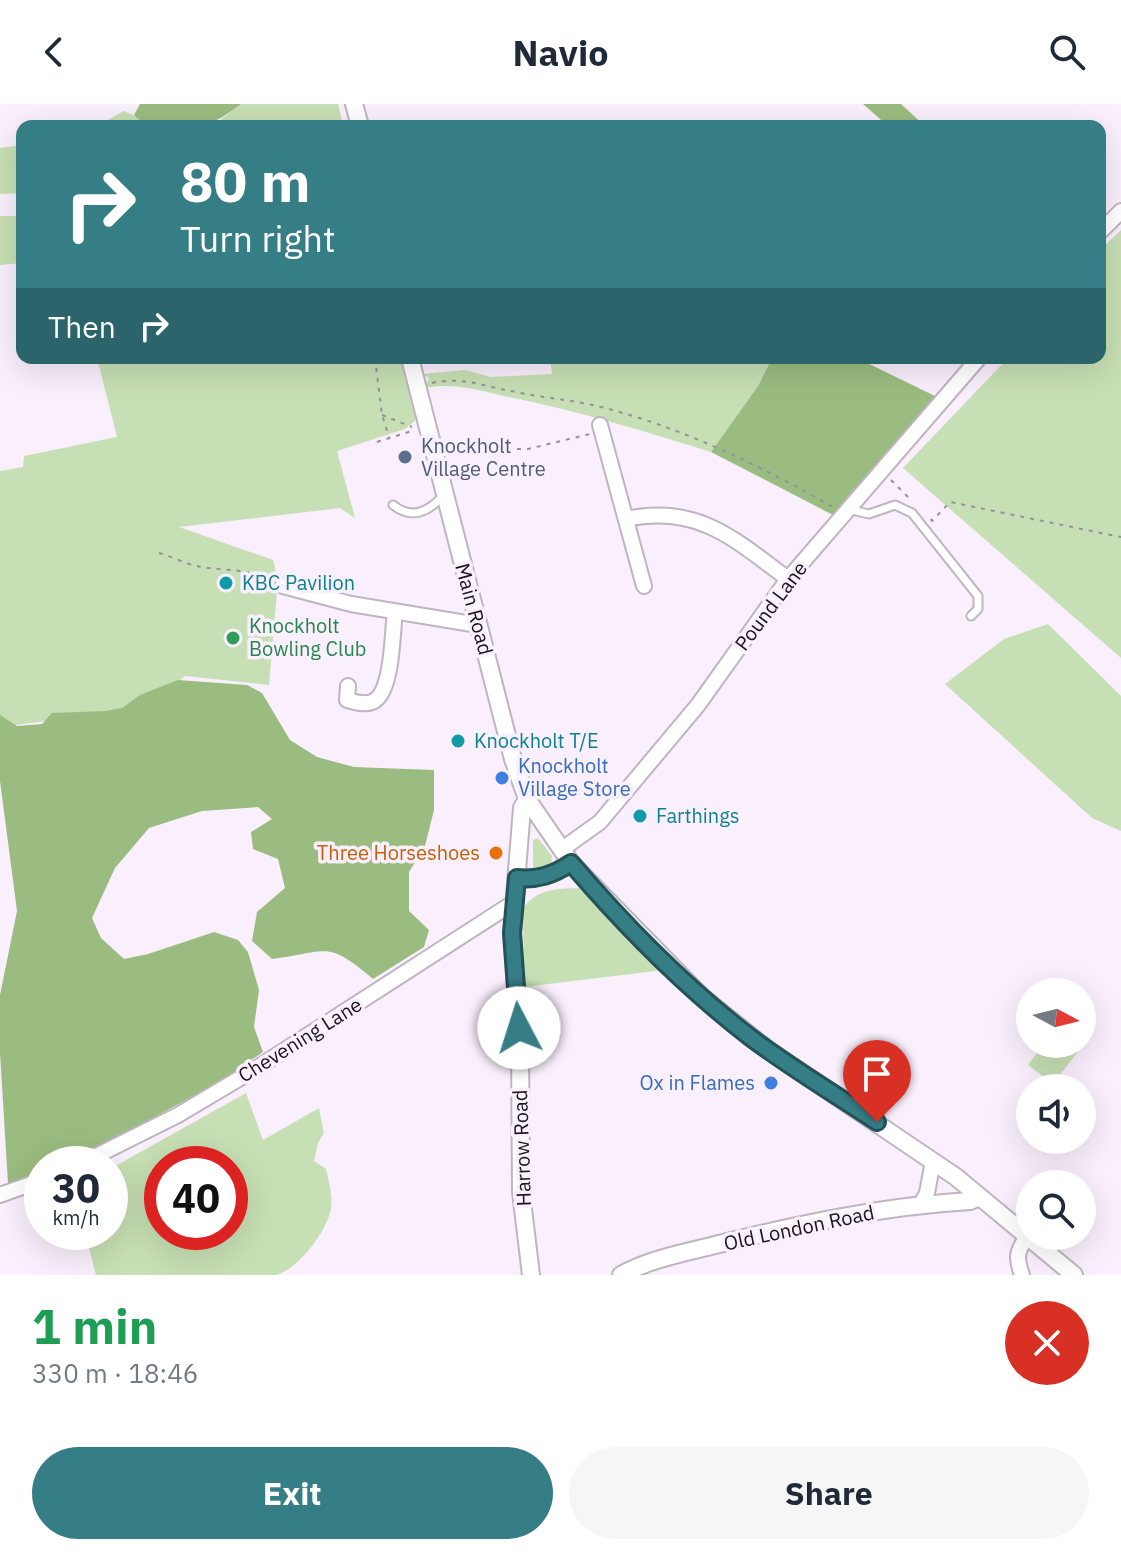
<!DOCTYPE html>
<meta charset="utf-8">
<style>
:root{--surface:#fff;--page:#f6f6f7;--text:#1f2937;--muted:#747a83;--accent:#367e86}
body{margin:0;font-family:"IBM Plex Sans",sans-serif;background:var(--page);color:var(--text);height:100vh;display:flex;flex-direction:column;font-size:30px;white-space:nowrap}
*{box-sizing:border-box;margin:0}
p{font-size:26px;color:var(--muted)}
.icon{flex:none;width:44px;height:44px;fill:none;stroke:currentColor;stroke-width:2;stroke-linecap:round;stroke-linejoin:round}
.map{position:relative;height:1171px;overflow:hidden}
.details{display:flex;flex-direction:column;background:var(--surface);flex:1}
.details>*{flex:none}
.guide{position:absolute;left:16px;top:16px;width:1090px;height:244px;border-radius:16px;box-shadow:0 8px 32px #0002;background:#367e86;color:#fff;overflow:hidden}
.needle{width:52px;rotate:97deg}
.buttons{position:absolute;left:1016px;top:874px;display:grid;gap:16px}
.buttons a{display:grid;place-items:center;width:80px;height:80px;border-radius:50%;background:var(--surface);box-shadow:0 8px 32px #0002;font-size:40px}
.speed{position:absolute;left:24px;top:1042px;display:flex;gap:16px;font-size:40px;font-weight:700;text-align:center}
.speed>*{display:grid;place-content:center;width:104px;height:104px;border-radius:50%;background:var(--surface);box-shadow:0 8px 32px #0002;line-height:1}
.speed small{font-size:20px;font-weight:400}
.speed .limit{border:12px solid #d22;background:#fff;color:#111}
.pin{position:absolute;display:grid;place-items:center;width:68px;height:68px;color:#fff;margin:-82px -34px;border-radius:50% 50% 50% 0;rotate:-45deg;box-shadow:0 0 8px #0007}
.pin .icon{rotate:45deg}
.me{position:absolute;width:88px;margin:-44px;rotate:355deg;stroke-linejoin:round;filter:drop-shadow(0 0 6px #0008)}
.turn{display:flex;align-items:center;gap:28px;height:168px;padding:0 32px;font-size:36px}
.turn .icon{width:104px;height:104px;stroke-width:2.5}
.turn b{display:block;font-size:56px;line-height:68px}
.then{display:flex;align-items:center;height:76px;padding:0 32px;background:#0003;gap:16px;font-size:30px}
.round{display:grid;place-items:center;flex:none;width:84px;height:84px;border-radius:42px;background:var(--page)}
.overview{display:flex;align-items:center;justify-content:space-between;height:136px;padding:0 32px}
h1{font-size:48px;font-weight:700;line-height:60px;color:#1e9e55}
.cta{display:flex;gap:16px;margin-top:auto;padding:16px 32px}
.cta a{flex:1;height:92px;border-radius:48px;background:var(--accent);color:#fff;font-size:32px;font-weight:700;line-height:92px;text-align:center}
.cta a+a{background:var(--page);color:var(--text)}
header{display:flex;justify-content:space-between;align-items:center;height:104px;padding:0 32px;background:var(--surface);font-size:36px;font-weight:700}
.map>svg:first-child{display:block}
.green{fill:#c7dfb4;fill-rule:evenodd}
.forest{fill:#9bbc80}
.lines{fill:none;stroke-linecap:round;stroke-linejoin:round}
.service-casing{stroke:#bfb4c0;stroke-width:11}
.minor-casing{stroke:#bfb4c0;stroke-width:18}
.tertiary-casing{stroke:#bfb4c0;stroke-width:20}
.path{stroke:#989099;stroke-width:2;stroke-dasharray:4 6;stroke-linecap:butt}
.service{stroke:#fff;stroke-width:7}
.minor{stroke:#fff;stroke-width:14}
.tertiary{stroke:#fff;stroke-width:16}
.route-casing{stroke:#235257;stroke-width:20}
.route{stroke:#367e86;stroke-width:14}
.service-dot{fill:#5c6f8a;stroke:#faeffc;stroke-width:3}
.culture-dot{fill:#0f9aa8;stroke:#faeffc;stroke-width:3}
.leisure-dot{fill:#2e9e5b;stroke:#faeffc;stroke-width:3}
.shop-dot{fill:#3f7fe0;stroke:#faeffc;stroke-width:3}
.food-dot{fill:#e8710a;stroke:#faeffc;stroke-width:3}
.labels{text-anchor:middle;stroke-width:7;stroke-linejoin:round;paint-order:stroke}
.service-label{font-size:20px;fill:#4e5e75;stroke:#faeffc;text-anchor:start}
.culture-label{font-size:20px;fill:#0d838f;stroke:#faeffc;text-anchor:start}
.street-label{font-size:20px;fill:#191519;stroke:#faeffc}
.leisure-label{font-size:20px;fill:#27864d;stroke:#faeffc;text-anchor:start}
.shop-label{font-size:20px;fill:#366cbe;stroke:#faeffc;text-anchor:start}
.food-label{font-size:20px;fill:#c56008;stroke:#faeffc;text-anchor:end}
</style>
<header><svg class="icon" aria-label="back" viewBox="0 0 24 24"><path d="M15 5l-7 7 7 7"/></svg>Navio<svg class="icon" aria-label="search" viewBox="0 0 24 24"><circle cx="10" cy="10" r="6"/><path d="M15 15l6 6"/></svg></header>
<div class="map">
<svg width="1121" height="1171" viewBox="0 0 1121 1171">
<rect width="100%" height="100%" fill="#faeffc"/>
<!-- green -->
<path class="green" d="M241 0H338L343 22H205L218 18Z
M124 7 134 11 146 22H96Z
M22 41V89L0 90V44Z
M0 112H22V159L0 161Z
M1121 126V554L903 364 1008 254H1100V146Z
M97 254H400L416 316 405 325 337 347 355 414 340 404 179 423 273 456 278 476 269 581 185 572 147 604 0 623V367L23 363 24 352 117 333Z
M550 254H772L758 282 711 348C644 327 578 307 509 293 481 287 454 278 425 284L429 274 422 270 465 266 491 273 552 270Z
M1048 520 1121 592V727L1092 714 945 580 1004 535Z
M538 734 552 752 551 763 533 765V736Z
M579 784 663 866 524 883 523 805C537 784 557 785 579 784Z
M1082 919 1093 928 1053 980 1028 961 1044 940H1082Z
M246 989 263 1036 319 1004 324 1029 318 1039 314 1057 326 1065C329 1078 334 1096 330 1109 323 1132 299 1163 277 1171H96L85 1128H110V1065ZM162 1060H230V1128H162Z"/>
<!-- forest -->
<path class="forest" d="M140 0H241C205 29 190 22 146 22L134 11Z
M863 0H901L925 22H888Z
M772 254H857L937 293 835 412 711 348 758 282Z
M178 576 247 581 262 589 290 636 317 653 354 663 434 666V706L425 742 409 768V807L429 826 424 843 373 875C326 835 328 848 272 855L252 837 257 808 285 784 278 755 253 745 251 728 272 715 258 703 202 707 149 724 115 764 92 814 101 834 124 855 148 850 214 828 238 836 248 848 259 886 254 923 263 948 221 977 68 1060H42V1071L8 1080 0 949V891L17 807 0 677V611L17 622 42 620 52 609 106 607 122 604 140 591Z"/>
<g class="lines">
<defs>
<path id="service" d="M393 401C412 416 428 408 443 392
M848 405 869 410 895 401 912 409 978 492V505L971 512"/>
<path id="minor" d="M1100 128 1121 107
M600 321 644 482
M626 415C698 400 734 435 788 475
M283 482 351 500 478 521
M348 582 347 596C355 598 364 601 372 598 393 590 392 529 395 508
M561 746 600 718 698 601 788 475 979 254
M517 774C537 776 554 771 571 759
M80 1060 178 1011 257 964 513 799
M0 1091 42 1076
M921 1100 927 1089 933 1057
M1022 1171C1016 1154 1016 1148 1027 1133"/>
<path id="tertiary" d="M354 0 360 22
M410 254 513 655 527 695 571 759 702 893 768 946 956 1073 1074 1171
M527 695 522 704 512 829 520 937 521 1088 531 1171
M621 1171C650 1155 683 1149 715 1141 799 1120 884 1102 970 1097L980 1093"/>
</defs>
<!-- service casing -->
<use href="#service" class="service-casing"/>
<!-- minor casing -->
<use href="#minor" class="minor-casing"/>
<!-- tertiary casing -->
<use href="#tertiary" class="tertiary-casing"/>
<!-- path -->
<path class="path" d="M375 254 382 311 389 333
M432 279C465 272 484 283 516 288 544 294 574 296 601 303 681 323 761 362 833 403
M382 311 412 323
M377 338 415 326
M447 345H528L590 330
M891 376 912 397
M931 415 932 417 950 398 1121 433
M159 449C173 453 188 461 202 463 225 467 251 464 271 478"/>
<!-- service -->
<use href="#service" class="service"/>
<!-- minor -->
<use href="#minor" class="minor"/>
<!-- tertiary -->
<use href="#tertiary" class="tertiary"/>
</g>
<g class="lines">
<defs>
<path id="route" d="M519 924 512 829 517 774C538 776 553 771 571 759 624 821 685 883 750 933 791 964 835 990 877 1018"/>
</defs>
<!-- route casing -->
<use href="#route" class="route-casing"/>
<!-- route -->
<use href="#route" class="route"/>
</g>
<!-- markers -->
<circle class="service-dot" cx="405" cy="353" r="8"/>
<g class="culture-dot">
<circle cx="226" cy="479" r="8"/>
<circle cx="458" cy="637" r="8"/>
<circle cx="640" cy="712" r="8"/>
</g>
<circle class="leisure-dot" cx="233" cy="534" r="8"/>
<g class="shop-dot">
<circle cx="502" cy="674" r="8"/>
<circle cx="771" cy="979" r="8"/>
</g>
<circle class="food-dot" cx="496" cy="749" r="8"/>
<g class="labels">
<!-- service labels -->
<g class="service-label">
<text x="421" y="349">Knockholt<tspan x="421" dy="23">Village Centre</tspan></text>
</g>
<!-- culture labels -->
<g class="culture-label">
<text x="242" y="486">KBC Pavilion</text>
<text x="474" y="644">Knockholt T/E</text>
<text x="656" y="719">Farthings</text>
</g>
<!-- street labels -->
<g class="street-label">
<text transform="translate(771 502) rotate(-53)" y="7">Pound Lane</text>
<text transform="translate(474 505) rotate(75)" y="7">Main Road</text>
<text transform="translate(300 936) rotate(-32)" y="7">Chevening Lane</text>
<text transform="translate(522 1044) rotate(-92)" y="7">Harrow Road</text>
<text transform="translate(799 1124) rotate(-12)" y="7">Old London Road</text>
</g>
<!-- leisure labels -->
<g class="leisure-label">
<text x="249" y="529">Knockholt<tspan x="249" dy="23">Bowling Club</tspan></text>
</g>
<!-- shop labels -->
<g class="shop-label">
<text x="518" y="669">Knockholt<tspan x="518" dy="23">Village Store</tspan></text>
<text x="755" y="986" text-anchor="end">Ox in Flames</text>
</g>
<!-- food labels -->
<g class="food-label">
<text x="480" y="756">Three Horseshoes</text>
</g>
</g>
</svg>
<div class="buttons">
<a><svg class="needle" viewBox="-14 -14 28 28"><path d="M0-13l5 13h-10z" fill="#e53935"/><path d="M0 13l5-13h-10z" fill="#747a83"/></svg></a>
<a><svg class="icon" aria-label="sound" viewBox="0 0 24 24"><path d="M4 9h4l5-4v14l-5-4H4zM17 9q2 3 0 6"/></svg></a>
<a><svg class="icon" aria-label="search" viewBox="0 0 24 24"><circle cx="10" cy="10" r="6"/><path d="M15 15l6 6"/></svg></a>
</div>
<div class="speed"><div>30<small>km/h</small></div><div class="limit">40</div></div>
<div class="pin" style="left:877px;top:1018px;background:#d93025"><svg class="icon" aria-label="arrive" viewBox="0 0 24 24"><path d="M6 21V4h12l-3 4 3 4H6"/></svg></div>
<svg class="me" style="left:519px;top:924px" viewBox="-20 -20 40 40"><circle r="19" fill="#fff"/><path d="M0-13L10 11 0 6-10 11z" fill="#367e86"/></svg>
<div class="guide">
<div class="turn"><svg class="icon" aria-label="right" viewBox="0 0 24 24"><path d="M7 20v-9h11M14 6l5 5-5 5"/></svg><div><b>80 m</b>Turn right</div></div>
<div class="then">Then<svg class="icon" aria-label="right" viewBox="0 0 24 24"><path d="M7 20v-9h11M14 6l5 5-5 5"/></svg></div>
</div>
</div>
<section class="details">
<div class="overview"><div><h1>1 min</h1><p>330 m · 18:46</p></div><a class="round" style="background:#d93025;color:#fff"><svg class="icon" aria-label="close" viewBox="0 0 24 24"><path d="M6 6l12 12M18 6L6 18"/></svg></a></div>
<div class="cta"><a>Exit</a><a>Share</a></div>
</section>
